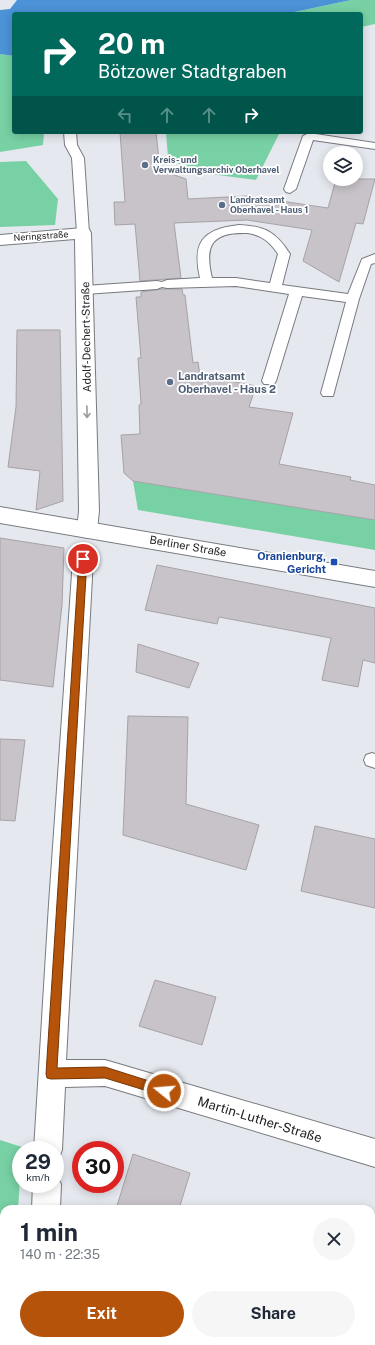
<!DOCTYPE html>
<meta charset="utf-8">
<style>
:root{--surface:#fff;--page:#f6f6f7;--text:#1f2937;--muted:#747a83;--accent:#b45309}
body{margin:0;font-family:"Public Sans",sans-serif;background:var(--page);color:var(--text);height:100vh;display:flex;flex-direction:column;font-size:15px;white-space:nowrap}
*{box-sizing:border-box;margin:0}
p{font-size:13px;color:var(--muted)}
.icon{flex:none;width:22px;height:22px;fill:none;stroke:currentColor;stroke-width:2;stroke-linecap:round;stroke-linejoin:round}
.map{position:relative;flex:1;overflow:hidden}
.side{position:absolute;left:0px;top:1205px;width:375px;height:140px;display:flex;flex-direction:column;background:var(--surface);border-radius:12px 12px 0 0;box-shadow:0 2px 10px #0003}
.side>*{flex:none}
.guide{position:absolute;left:12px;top:12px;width:351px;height:122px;border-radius:4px;box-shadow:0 2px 10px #0003;background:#00695c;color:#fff;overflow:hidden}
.controls{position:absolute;left:323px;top:146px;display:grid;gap:8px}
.controls a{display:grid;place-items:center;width:40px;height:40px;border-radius:50%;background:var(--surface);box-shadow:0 2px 10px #0003;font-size:20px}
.speed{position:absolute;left:12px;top:1141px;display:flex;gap:8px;font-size:20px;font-weight:700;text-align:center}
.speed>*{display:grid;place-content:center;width:52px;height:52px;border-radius:50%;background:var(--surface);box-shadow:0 2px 10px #0003;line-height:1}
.speed small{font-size:10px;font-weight:400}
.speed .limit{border:6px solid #d22;background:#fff;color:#111}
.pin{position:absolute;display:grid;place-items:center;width:34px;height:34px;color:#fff;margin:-17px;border:2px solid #fff;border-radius:50%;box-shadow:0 1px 4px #0007}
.me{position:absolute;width:44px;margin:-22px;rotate:287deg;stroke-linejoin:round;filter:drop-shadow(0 0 3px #0008)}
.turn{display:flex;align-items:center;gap:14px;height:84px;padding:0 20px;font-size:18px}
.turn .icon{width:52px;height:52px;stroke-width:2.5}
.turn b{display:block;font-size:28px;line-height:34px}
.lanes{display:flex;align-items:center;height:38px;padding:0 20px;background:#0003;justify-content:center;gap:20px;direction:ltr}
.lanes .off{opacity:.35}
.round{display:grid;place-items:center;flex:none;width:42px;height:42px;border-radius:21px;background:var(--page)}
.overview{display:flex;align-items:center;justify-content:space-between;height:68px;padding:0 20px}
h1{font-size:24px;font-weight:700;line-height:30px}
.action{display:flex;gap:8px;margin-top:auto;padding:8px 20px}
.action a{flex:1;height:46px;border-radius:24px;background:var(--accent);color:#fff;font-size:16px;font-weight:700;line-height:46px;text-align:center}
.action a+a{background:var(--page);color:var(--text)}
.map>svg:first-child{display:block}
.green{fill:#78d1a5}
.water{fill:#4b92d7}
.building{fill:#c8c3c9;stroke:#a6a2a7}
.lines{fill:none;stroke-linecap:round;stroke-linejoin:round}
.lane-casing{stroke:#777a7f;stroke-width:2}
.street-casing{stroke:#777a7f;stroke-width:2}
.secondary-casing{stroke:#777a7f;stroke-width:2}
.lane{fill:#fff;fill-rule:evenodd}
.street{fill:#fff;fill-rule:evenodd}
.secondary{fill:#fff;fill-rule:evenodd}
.oneway{stroke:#9b9b9c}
.route{fill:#b45309;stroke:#753606}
.service-dot{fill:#5c6f8a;stroke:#fff;stroke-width:1.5}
.transit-dot{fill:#1a4fb4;stroke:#fff;stroke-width:1.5}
.labels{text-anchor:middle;stroke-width:3.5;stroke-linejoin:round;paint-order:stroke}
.far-service-label{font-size:9px;font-weight:bold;fill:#4e5e75;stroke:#fff;text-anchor:start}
.far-street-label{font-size:9px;fill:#202123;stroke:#fff}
.street-label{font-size:11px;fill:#202123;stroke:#fff}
.service-label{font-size:11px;font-weight:bold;fill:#4e5e75;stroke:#fff;text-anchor:start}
.transit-label{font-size:11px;font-weight:bold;fill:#164399;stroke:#fff;text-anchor:end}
.near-street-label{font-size:13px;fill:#202123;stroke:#fff}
</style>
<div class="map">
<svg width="375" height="1345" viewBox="0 0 375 1345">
<rect width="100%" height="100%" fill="#e5e8ee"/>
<!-- green -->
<path class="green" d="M351 0H375V24L361 27V14H285Z
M0 54 14 56V132H44L43 145 0 152Z
M166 132H280L256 180 195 172 168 158Z
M26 161 58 199 55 225 0 227V162Z
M133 481 375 520V550L138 510Z
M0 1140 22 1147 18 1209H4V1341L2 1345H0Z"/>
<!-- water -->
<path class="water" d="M17 0H351L285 14H14V56L0 54V10L10 9Z"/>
<!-- building -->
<path class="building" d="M120 132H156L160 170 186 179 188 199 247 196 328 208 336 179H375L363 224 356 223 339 282 303 261 312 230 247 220 174 223 181 278 140 281 135 224 115 225 114 202H125Z
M162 289H182L183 295H185L193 363 198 362 200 375 256 386 249 407 293 413 279 464 351 477 350 480 375 485V520L133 481 124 473 121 435 140 434 139 405 141 404 138 358H141L136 297H141V292Z
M17 330H60L63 501 36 510 40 471 8 467 16 407Z
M0 538 64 548 62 605 53 687 0 680Z
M157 565 375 608V663L363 660 358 687 322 680 331 638 219 617 217 624 145 610Z
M138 644 199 663 189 688 136 672Z
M128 716 188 717 186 804 259 825 246 870 123 835Z
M0 739 25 740 15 821 0 820Z
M315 826 375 839V908L301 891Z
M155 980 216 997 202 1045 139 1026Z
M133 1154 190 1173 179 1209H116Z"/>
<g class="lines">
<defs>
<path id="lane" d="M64 132H76L77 145 84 158 89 233 83 237 77 233 72 158 65 145Z
M309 133 375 143V149L313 140 296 189 290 193 286 192 284 189 303 136Z
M239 225C265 226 276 232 290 254L282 285 348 294 362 259 375 254V263L371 264 359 299 333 396H323L321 393 346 302 302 296 276 381 274 384H264L262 381 289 294 236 286 167 288 162 287 157 289 85 294 81 293 79 290 81 287 85 286 157 281 162 282 167 280 200 278C192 243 202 229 239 225ZM247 233C262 235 270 242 278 254L270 283 236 278H212C204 245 212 232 247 233Z
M372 753 375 754V768L366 765 364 760 366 755Z"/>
<path id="street" d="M83 228 89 229 91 233 99 511 97 530 94 535 87 538 80 535 77 530 79 511 75 239 0 245V235Z
M83 551 90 553 93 559 66 1060H105L375 1139V1167L105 1086 65 1087 62 1150 58 1160 55 1161V1150H34L49 904 73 559 76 553Z
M55 1173 61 1184 60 1209H32L33 1184H55Z
M25 1341H55V1345H25Z"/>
<path id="secondary" d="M0 507 375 571V587L0 523Z"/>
</defs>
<!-- lane casing -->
<use href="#lane" class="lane-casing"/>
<!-- street casing -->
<use href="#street" class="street-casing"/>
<!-- secondary casing -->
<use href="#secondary" class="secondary-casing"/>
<!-- lane -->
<use href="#lane" class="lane"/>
<!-- street -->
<use href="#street" class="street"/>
<!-- secondary -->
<use href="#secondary" class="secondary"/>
</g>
<!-- one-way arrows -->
<defs><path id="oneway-shaft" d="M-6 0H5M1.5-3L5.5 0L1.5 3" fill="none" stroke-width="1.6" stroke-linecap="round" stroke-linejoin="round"/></defs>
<use class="oneway" href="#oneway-shaft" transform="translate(87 412) rotate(89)"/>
<!-- route -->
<path class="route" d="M83 556 87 559 57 1068 105 1067 168 1087 170 1091 168 1095 164 1096 105 1078 51 1079 47 1078 46 1074 79 559Z"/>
<!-- markers -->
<g class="service-dot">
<circle cx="145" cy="165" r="4"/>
<circle cx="222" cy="205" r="4"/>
<circle cx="170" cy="382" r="4"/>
</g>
<rect class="transit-dot" x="330" y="558" width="8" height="8" rx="2"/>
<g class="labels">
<!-- far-service labels -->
<g class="far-service-label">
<text x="153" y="163">Kreis- und<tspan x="153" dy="10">Verwaltungsarchiv Oberhavel</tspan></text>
<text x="230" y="203">Landratsamt<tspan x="230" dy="10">Oberhavel - Haus 1</tspan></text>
</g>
<!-- far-street labels -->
<g class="far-street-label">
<text transform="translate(41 236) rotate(-4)" y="3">Neringstraße</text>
</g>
<!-- street labels -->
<g class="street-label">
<text transform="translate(86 337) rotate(-91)" y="4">Adolf-Dechert-Straße</text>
<text transform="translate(188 546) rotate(10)" y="4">Berliner Straße</text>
</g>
<!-- service labels -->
<g class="service-label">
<text x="178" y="380">Landratsamt<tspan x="178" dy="13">Oberhavel - Haus 2</tspan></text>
</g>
<!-- transit labels -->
<g class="transit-label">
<text x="326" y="560">Oranienburg,<tspan x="326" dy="13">Gericht</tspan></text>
</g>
<!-- near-street labels -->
<g class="near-street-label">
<text transform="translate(260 1119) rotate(17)" y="5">Martin-Luther-Straße</text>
</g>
</g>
</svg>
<div class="controls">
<a><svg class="icon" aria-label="layers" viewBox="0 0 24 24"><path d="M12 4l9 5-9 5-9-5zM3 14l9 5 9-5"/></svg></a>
</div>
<div class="speed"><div>29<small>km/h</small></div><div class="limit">30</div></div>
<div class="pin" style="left:83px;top:559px;background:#d93025"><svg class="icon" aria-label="arrive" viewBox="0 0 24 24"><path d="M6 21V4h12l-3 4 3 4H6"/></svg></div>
<svg class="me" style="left:164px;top:1091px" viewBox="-20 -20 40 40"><circle r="17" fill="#b45309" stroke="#fff" stroke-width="3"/><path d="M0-11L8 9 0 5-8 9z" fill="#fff"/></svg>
<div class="guide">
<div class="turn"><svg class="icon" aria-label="right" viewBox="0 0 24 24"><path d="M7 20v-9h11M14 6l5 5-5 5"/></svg><div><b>20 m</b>Bötzower Stadtgraben</div></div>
<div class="lanes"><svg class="icon off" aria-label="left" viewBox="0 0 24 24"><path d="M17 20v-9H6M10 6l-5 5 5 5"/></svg><svg class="icon off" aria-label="ahead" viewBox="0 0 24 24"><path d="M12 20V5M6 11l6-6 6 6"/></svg><svg class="icon off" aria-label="ahead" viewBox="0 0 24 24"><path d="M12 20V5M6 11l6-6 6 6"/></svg><svg class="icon" aria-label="right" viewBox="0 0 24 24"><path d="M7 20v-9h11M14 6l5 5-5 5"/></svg></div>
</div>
<section class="side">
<div class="overview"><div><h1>1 min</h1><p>140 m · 22:35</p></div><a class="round"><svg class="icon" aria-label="close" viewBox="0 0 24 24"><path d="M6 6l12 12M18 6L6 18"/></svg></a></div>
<div class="action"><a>Exit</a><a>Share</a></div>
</section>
</div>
